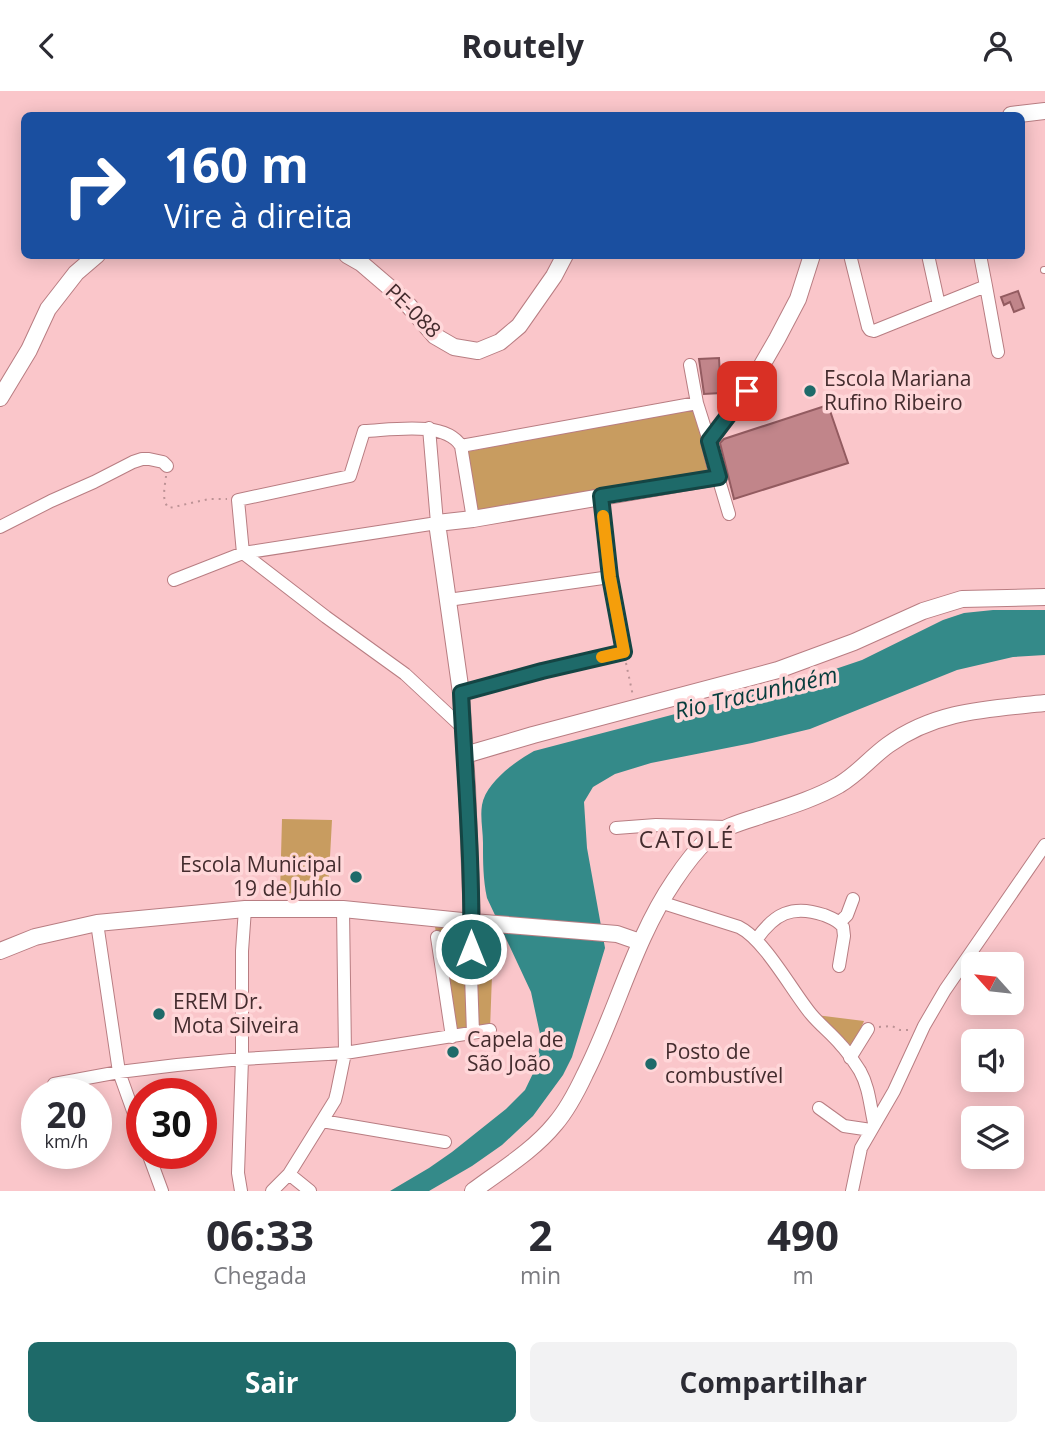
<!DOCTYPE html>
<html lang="pt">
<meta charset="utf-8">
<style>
:root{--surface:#fff;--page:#f2f2f3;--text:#2b2b33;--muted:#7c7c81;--accent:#1e6a69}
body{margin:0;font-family:"Open Sans",sans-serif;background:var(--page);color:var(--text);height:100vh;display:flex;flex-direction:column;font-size:26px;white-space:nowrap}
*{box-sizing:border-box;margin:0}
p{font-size:23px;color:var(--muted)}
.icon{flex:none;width:38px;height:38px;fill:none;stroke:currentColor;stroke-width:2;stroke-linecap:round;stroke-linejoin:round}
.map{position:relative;height:1100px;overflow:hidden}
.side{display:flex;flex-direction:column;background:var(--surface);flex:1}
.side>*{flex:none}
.hud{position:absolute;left:21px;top:21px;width:1004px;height:147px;border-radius:10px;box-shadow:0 4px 18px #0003;background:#1a4fa0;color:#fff;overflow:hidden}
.needle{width:46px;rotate:297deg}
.tools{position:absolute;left:961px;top:861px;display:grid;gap:14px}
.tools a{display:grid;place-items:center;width:63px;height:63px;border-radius:10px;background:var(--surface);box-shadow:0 4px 18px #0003;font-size:35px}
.speed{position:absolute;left:21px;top:987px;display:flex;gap:14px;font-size:35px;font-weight:700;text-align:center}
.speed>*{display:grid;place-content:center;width:91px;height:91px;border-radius:50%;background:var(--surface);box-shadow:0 4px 18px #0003;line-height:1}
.speed small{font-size:18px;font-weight:400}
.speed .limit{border:10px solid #d22;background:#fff;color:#111}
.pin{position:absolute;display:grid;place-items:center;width:60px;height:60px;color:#fff;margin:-30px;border-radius:14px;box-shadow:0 4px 10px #0006}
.me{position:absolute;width:77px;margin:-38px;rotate:0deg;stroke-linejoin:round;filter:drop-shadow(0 0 5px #0008)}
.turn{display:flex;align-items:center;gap:24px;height:147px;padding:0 28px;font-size:32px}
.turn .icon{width:91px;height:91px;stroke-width:2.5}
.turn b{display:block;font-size:49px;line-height:60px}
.eta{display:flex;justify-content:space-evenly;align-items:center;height:119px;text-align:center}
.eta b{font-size:42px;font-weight:700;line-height:49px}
.primary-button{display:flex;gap:14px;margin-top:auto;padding:14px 28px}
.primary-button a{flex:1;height:80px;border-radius:10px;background:var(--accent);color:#fff;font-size:28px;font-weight:700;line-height:80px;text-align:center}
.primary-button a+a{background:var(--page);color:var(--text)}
header{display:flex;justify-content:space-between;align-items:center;height:91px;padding:0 28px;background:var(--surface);font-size:32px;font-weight:700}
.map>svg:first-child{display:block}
.green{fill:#c89c60}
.water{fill:#348a89}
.building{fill:#c1858a;stroke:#935b60;stroke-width:2}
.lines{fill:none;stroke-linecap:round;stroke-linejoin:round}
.lane-casing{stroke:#b87d82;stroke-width:8}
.street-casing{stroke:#b87d82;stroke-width:14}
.secondary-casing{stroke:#b87d82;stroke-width:18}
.path{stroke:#bc9295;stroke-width:2;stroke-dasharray:2 5;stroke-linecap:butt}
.lane{stroke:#fff;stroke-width:6}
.street{stroke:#fff;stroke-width:12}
.secondary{stroke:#fff;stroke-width:16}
.route-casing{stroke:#144544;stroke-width:18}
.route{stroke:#1e6a69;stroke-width:12}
.slow{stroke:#f59e0b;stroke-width:12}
.poi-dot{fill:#1e6a69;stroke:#ffd7d9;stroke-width:2.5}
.labels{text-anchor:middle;stroke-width:7;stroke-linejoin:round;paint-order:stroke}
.street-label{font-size:21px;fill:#442c2e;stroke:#ffd7d9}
.poi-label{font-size:21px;fill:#442c2e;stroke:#ffd7d9;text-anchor:start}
.water-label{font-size:23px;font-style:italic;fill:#073d3d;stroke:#ffd7d9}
.neighbourhood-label{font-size:23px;letter-spacing:2px;fill:#442c2e;stroke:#ffd7d9}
</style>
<header><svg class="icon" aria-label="back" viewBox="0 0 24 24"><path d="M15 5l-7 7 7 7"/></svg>Routely<svg class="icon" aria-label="person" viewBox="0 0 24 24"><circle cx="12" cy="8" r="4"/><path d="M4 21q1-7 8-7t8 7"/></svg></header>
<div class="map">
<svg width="1045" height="1100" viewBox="0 0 1045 1100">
<rect width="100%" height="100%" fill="#fac6ca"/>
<!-- green -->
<path class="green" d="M691 316 709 350 718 386 473 428 466 361Z
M282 728 332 729 328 803 280 802Z
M434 829 472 832 471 884H492L490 939 452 946Z
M816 924 864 930 853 956Z"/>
<!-- water -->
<path class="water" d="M993 519H1045V564L1013 566 957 579 810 638 752 652 651 672 615 683 593 696 584 711 587 757 605 857 572 966 563 984 533 1025 502 1054 472 1075 429 1100H390L429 1077 452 1061 506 1018 525 999 538 972 540 943 531 901 487 807C483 788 483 771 483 752 483 740 480 726 482 714 486 691 516 670 534 660L797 591 862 569 943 529 964 522Z"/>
<!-- building -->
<path class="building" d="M1018 200 1024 217 1014 221 1010 211 1004 214 1001 206Z
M719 267 721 302 704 303 699 268Z
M828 314 848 372 734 408 720 352 724 348Z"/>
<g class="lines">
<defs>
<path id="lane" d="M1044 179H1045"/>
<path id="street" d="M850 164 868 236 870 239 874 240 986 195 980 164
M928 164 939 214
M986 195 998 261
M690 274 697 312 709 350
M461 355 697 312
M718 386 729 423
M0 436 51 410 94 391 133 371 142 368H149L163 371 167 375
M174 489 243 462 437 432 429 337
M448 509 610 486
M461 602 542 580 624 561 610 486 601 405
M463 637 405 583 326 526 243 462 238 409 350 385 364 340C391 339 445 329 461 355L473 428
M616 737 656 734 726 736
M660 811 739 836C765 849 792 900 811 923 820 934 832 943 841 954 848 961 854 971 860 980 869 996 870 1014 874 1032
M472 831 471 884 473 942
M97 832 119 981 142 1045
M839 832 847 824 853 808
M437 846 452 946
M756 849C774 823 792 813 824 824 831 827 838 829 843 836L844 845 839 875
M850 967 868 938
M54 993 119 981 177 974 242 968 345 962 490 939
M819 1017 844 1035 871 1039
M322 1030 445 1051
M148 1062 162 1100
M289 1083 310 1100
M241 1100 238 1082 242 968V860L245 818
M272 1100 289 1083 322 1030 335 1009 337 1001 345 962 343 818
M852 1100 861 1057 894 1000 924 935 945 899 1045 754"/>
<path id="secondary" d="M1011 24 1045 20
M347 164 361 172 403 208 435 245 454 256 478 260 500 251 519 235 554 185 565 164
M0 307 29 259 48 218 76 182 97 164
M465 664 533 644 778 579 854 551 923 520 962 508 1045 506
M472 831 467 696 461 602 437 432 473 428 718 386 709 350 747 300 777 248 798 208 812 164
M0 860 35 846 97 832 245 818H343L472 831 617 843 640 851
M473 1100C501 1079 533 1060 555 1033 568 1018 577 1000 585 983 617 920 634 849 674 790 684 775 694 761 707 749 723 736 741 731 760 725 787 716 814 708 839 694 859 682 870 667 888 654 936 619 989 618 1045 612"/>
</defs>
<!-- lane casing -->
<use href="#lane" class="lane-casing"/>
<!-- street casing -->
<use href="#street" class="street-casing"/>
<!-- secondary casing -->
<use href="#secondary" class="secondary-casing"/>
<!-- path -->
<path class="path" d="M166 385C165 395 161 410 169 417L209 408H227
M626 572 633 605
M879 936 892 935 900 939H908"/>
<!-- lane -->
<use href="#lane" class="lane"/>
<!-- street -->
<use href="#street" class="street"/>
<!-- secondary -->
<use href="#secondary" class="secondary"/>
</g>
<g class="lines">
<defs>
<path id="route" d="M471 858C473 773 465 687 461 602L542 580 624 561 610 486 601 405 719 386 709 350 747 300"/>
</defs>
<!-- route casing -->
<use href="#route" class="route-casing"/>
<!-- route -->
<use href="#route" class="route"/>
<!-- slow -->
<path class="slow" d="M602 566 624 561 610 486 603 425"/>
</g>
<!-- markers -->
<g class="poi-dot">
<circle cx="810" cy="300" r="7"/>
<circle cx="356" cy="786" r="7"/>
<circle cx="159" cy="923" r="7"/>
<circle cx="453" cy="961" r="7"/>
<circle cx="651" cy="973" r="7"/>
</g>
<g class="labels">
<!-- street labels -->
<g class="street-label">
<text transform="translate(413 220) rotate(44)" y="7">PE-088</text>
</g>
<!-- poi labels -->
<g class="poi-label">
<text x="824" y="295">Escola Mariana<tspan x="824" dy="24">Rufino Ribeiro</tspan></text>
<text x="342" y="781" text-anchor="end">Escola Municipal<tspan x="342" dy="24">19 de Juhlo</tspan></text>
<text x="173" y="918">EREM Dr.<tspan x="173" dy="24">Mota Silveira</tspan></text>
<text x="467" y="956">Capela de<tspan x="467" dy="24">São João</tspan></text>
<text x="665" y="968">Posto de<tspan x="665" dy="24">combustível</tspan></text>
</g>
<!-- water labels -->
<g class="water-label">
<text transform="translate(756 602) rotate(-13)" y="8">Rio Tracunhaém</text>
</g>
<!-- neighbourhood labels -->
<g class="neighbourhood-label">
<text x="687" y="757">CATOLÉ</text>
</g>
</g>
</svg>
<div class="tools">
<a><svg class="needle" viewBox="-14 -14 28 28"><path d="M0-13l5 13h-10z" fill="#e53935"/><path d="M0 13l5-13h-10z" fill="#7c7c81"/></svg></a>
<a><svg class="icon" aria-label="sound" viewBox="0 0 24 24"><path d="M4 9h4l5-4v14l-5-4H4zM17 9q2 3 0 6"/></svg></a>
<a><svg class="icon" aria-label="layers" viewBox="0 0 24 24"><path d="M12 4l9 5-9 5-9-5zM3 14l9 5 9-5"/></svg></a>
</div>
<div class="speed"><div>20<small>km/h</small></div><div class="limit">30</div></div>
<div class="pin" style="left:747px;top:300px;background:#d93025"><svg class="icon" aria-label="arrive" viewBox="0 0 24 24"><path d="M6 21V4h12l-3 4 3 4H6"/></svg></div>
<svg class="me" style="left:471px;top:858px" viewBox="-20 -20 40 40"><circle r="17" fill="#1e6a69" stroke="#fff" stroke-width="3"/><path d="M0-11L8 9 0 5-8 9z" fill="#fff"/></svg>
<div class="hud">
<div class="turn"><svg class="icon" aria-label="right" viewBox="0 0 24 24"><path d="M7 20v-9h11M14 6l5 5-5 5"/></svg><div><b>160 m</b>Vire à direita</div></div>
</div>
</div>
<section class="side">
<div class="eta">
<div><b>06:33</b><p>Chegada</p></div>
<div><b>2</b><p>min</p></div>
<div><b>490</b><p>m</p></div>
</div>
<div class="primary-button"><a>Sair</a><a>Compartilhar</a></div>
</section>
